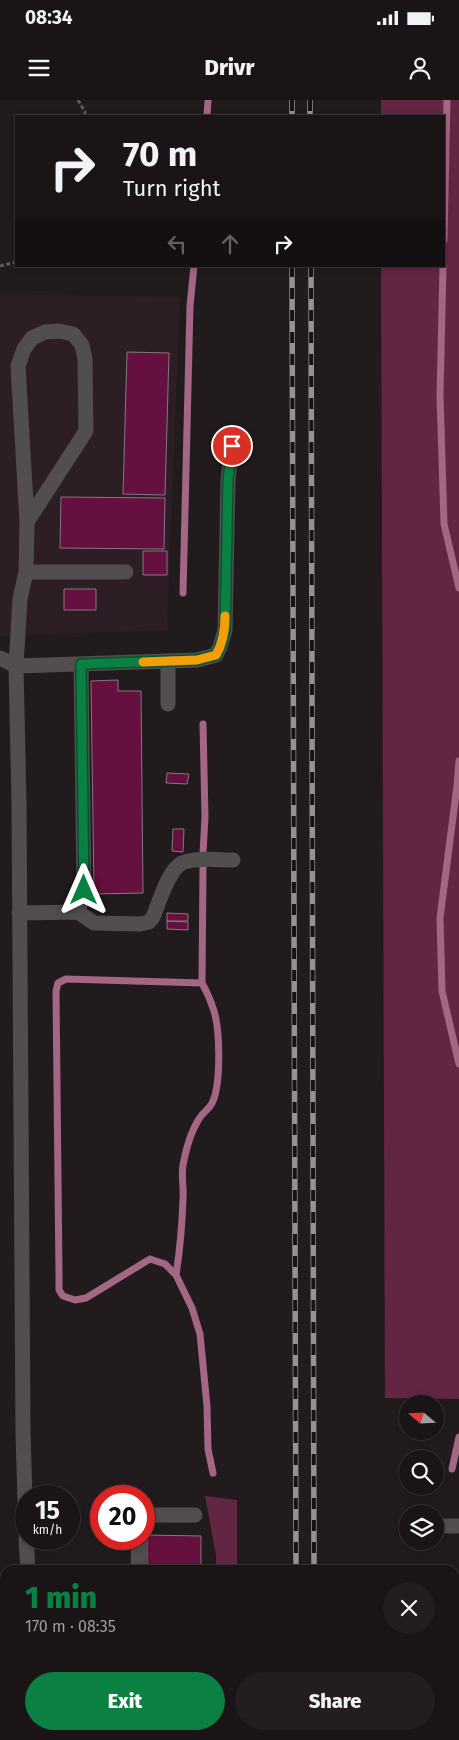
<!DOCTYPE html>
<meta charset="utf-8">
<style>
:root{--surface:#1a1416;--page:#231d1f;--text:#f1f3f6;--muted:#9f9ea1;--line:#383335;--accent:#0b8043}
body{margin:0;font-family:"Fira Sans",sans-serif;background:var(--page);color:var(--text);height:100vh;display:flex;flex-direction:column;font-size:19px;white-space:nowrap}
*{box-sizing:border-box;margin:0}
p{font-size:16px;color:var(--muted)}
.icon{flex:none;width:28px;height:28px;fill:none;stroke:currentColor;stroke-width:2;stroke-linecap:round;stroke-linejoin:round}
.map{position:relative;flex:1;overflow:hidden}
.side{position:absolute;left:0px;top:1465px;width:460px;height:175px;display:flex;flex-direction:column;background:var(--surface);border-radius:15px 15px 0 0;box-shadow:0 2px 8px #0003,0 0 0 1px var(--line)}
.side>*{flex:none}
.top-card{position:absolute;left:15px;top:15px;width:430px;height:152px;border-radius:0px;box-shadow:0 2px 8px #0003,0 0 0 1px var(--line);background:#1a1416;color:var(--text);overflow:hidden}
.needle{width:32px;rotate:289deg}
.controls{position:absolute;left:399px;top:1295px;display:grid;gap:10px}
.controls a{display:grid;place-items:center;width:45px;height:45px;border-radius:50%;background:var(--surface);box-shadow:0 2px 8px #0003,0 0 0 1px var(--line);font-size:25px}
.speed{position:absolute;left:15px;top:1385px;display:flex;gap:10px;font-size:25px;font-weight:700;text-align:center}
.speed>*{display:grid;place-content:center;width:65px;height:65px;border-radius:50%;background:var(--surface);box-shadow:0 2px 8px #0003,0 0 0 1px var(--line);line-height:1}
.speed small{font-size:12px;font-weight:400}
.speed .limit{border:8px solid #d22;background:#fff;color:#111}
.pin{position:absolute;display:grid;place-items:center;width:42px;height:42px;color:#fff;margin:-21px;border:2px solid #fff;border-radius:50%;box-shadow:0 1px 5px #0007}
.me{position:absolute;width:55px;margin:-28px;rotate:0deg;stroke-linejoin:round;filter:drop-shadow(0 0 4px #0008)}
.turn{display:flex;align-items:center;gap:18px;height:105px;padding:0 25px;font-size:22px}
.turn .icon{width:65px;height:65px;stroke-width:2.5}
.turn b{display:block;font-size:35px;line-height:42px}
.lanes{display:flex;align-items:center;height:48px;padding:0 25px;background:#0003;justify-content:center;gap:25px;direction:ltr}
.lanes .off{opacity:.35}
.round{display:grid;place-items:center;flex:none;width:52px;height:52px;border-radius:26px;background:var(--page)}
.head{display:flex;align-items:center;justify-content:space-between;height:85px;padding:0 25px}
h1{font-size:30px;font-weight:800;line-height:38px;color:var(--accent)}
.cta{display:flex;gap:10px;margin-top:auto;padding:10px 25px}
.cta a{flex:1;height:58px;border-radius:30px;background:var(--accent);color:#fff;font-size:20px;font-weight:800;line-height:58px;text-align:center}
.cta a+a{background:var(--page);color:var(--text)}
.status{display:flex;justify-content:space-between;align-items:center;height:35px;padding:0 25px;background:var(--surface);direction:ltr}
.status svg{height:14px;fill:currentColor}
header{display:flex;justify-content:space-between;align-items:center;height:65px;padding:0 25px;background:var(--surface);font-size:22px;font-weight:800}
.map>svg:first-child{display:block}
.built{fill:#2c1e24}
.green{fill:#622643}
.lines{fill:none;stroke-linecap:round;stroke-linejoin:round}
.stream{stroke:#a36683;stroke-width:7}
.building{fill:#65103e;stroke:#83797d}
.path{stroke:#60595b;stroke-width:3;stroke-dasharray:4 2.5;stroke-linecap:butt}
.minor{stroke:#524e50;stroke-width:15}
.rail-casing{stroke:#989193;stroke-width:5.5}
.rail{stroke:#191214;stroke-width:4;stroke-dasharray:11;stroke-linecap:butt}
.route-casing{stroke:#07532c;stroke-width:12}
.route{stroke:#0b8043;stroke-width:9}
.slow{stroke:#f59e0b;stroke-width:9}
</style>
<div class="status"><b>08:34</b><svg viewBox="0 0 49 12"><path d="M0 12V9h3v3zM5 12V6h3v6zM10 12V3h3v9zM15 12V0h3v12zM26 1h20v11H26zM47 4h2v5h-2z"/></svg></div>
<header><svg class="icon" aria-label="menu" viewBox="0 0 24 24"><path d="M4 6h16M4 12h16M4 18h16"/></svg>Drivr<svg class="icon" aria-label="person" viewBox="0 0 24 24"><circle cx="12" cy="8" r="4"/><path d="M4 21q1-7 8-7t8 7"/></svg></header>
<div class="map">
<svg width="459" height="1640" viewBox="0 0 459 1640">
<rect width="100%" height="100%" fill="#221b1d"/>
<!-- built -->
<path class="built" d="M0 194 180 197 167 530 0 536Z"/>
<!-- green -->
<path class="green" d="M381 0H459V1299L385 1298 381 166H444V16H381Z
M205 1396 237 1400V1470H216V1455Z"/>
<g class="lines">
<!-- stream -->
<path class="stream" d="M207 16 208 0
M444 140 447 0
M443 166 440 295 444 424 459 488
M183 493 190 206 194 166
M203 624 205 717 203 753
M459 661 457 686 440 818 442 891 459 964
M202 883 66 879 58 883 56 891 59 1175V1190L63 1196 75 1200 86 1198 150 1159 165 1164 176 1175 192 1208 200 1234 207 1306 208 1349 213 1373
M176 1175C180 1150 182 1125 183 1099 184 1088 181 1076 183 1065 186 1049 190 1033 199 1019 203 1012 210 1009 213 1001 221 982 220 930 214 911 211 901 207 892 202 883L203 768
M452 1369 459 1337"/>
</g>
<!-- building -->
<path class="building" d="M127 252 169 253 165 395 123 394Z
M61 397 165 398 164 449 60 448Z
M143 451H167V475H143Z
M64 489H96V510H64Z
M118 580V591H141L143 793 94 794 91 581Z
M167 673 189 674 187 684 166 683Z
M173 729H184L183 752 172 751Z
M167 813 188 814V821H167Z
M167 821 188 822V830L167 829Z
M147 1435 201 1436V1470H147Z
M457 1482H459V1545H457Z
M455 1589H459V1635H455Z
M171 1635H192V1640H171Z"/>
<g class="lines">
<!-- path -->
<path class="path" d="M78 0 85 12V16
M0 166 16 162"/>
<!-- minor -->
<path class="minor" d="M26 472H126
M0 558 16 566 197 560 216 555 220 547 225 530 228 380 232 346
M168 604V561
M78 812 84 790 81 564
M19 813 78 812 94 823 140 824 149 822 153 817C159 803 168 770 182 763 195 757 219 760 233 760
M144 1415H195
M441 1426H459
M26 1434 23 1332 19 703 16 566 20 499 26 472 27 422 18 266 24 249 32 238 45 232 59 231 73 234 82 245 85 259 86 331 27 422
M26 1439 28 1470
M138 1470 139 1439
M32 1635V1640
M157 1635V1640"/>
<defs>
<path id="rail" d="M292 0V16
M310 0V16
M292 166 296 1470
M311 166 314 1470
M297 1635V1640
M314 1635V1640"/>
</defs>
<!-- rail casing -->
<use href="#rail" class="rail-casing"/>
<!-- rail -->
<use href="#rail" class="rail"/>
</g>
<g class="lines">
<defs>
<path id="route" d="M84 790 81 564 197 560 216 555 220 547 225 530 228 380 232 346"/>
</defs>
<!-- route casing -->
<use href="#route" class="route-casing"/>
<!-- route -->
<use href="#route" class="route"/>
<!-- slow -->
<path class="slow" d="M143 562 197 560 216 555C223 543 225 530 225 516"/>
</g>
</svg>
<div class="controls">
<a><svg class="needle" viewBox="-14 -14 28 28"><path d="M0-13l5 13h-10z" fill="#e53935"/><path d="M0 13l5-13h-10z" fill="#9f9ea1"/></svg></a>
<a><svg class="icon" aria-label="search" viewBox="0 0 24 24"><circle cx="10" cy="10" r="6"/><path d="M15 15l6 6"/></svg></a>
<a><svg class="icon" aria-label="layers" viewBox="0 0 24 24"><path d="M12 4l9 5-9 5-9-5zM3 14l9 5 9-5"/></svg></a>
</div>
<div class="speed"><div>15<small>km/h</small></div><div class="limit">20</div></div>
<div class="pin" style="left:232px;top:346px;background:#d93025"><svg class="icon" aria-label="arrive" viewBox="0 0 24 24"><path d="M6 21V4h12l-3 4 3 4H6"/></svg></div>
<svg class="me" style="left:84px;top:790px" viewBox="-20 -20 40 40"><path d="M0-17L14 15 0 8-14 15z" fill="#0b8043" stroke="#fff" stroke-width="4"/></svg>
<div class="top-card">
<div class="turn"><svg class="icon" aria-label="right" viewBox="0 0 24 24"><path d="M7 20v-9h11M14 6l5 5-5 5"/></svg><div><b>70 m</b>Turn right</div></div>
<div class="lanes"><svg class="icon off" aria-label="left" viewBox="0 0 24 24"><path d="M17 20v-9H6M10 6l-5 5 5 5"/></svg><svg class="icon off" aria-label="ahead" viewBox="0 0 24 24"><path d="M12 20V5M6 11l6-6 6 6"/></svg><svg class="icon" aria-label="right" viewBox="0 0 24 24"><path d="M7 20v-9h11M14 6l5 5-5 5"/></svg></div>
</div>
<section class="side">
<div class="head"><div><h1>1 min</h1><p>170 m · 08:35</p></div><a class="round"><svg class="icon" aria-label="close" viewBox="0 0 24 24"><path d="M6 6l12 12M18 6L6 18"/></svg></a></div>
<div class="cta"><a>Exit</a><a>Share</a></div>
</section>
</div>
